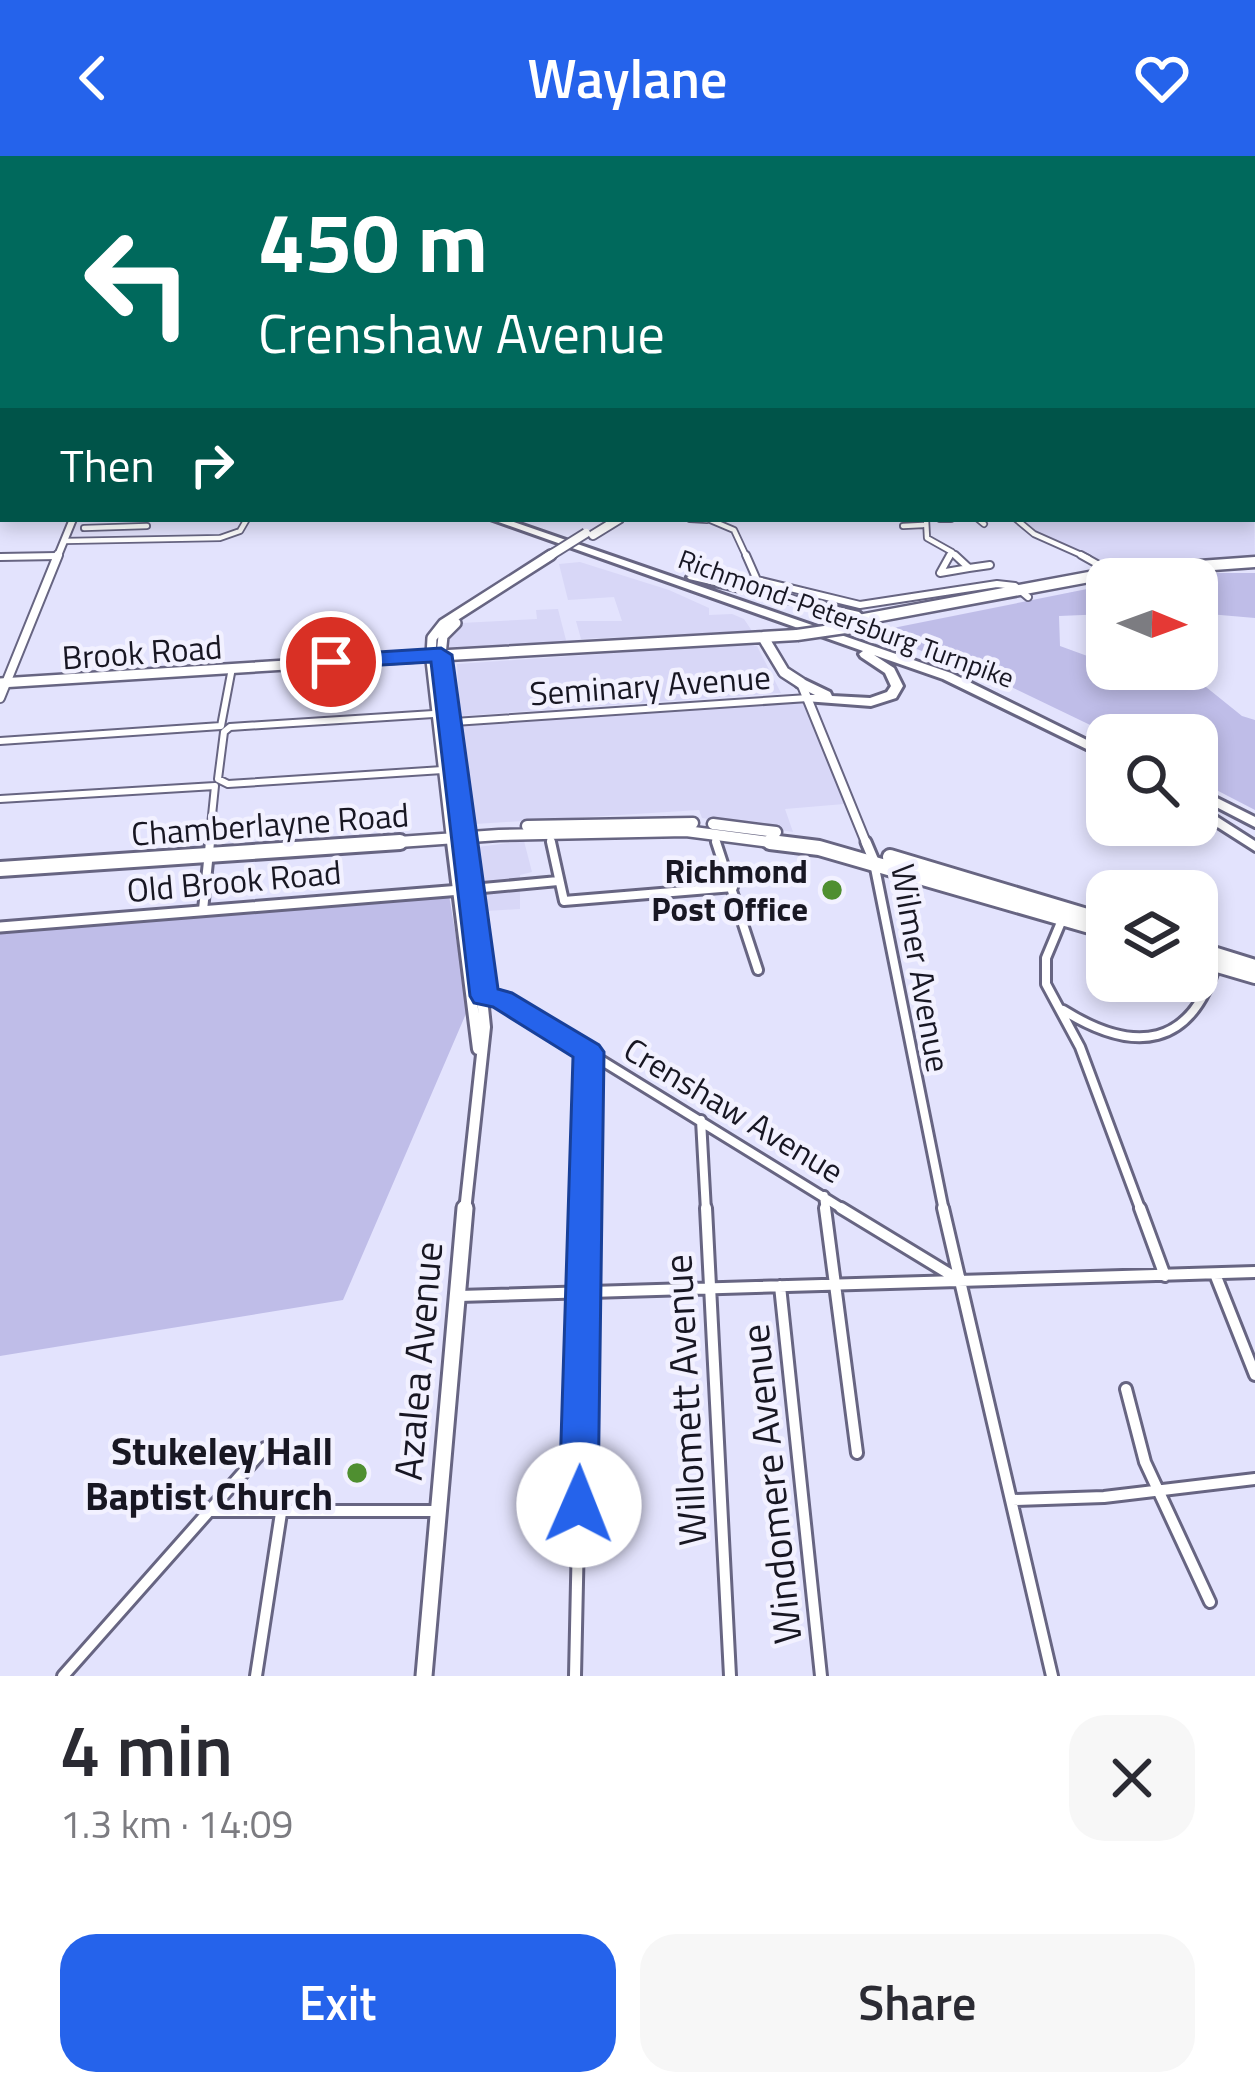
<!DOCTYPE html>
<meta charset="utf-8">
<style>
:root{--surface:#fff;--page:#f7f7f7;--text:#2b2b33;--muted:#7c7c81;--accent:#2563eb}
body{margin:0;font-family:"Titillium Web",sans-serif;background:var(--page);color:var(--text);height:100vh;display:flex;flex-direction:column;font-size:45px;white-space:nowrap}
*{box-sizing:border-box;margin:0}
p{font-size:39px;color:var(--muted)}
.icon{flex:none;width:66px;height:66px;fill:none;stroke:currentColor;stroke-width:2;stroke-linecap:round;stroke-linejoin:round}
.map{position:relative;height:1520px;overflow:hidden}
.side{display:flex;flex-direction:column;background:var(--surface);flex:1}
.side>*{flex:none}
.top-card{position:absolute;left:0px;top:0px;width:1257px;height:366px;box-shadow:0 6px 18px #0003;background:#00695c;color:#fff;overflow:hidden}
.needle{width:78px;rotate:91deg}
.controls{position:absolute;left:1086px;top:402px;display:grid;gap:24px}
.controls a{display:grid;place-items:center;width:132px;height:132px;border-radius:24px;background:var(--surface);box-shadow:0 6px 18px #0003;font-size:60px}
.pin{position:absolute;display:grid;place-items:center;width:102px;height:102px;color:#fff;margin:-51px;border:6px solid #fff;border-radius:50%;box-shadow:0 3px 12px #0007}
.me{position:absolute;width:132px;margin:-66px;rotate:1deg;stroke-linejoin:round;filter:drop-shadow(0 0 9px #0008)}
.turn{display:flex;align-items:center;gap:42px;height:252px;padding:0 60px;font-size:54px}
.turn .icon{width:156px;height:156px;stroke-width:2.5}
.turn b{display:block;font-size:84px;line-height:102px}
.then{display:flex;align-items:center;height:114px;padding:0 60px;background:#0003;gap:24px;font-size:45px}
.round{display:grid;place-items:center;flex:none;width:126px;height:126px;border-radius:36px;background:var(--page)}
.overview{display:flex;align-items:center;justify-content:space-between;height:204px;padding:0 60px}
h1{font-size:72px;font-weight:600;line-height:90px}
.primary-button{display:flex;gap:24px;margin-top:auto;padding:24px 60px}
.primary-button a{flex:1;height:138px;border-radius:36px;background:var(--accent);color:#fff;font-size:48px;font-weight:600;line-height:138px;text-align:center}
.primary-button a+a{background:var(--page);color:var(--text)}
header{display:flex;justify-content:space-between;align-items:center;height:156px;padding:0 60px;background:var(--accent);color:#fff;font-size:54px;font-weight:600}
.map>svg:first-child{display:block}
.built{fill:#d8d7f7}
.green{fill:#bfbde8}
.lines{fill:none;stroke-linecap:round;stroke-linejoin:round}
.stream{stroke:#64608d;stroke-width:3}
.minor-far3-casing{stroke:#676582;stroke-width:8}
.minor-far2-casing{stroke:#676582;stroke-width:10}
.minor-far1-casing{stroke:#676582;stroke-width:14}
.minor-casing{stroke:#676582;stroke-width:16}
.tertiary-far2-casing{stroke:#676582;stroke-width:10}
.tertiary-far1-casing{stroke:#676582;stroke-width:12}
.tertiary-casing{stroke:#676582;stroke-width:15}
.secondary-far3-casing{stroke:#676582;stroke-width:12}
.secondary-far2-casing{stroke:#676582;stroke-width:14}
.secondary-far1-casing{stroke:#676582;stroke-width:16}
.secondary-casing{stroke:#676582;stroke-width:21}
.primary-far1-casing{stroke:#676582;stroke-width:15}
.primary-casing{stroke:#676582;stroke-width:20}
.motorway-casing{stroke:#676582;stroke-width:6}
.minor-far3{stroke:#fff;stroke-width:4.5}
.minor-far2{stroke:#fff;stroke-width:6}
.minor-far1{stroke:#fff;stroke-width:8}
.minor{stroke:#fff;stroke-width:10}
.tertiary-far2{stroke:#fff;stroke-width:6}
.tertiary-far1{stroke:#fff;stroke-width:8}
.tertiary{stroke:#fff;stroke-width:9}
.secondary-far3{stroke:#fff;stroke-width:8}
.secondary-far2{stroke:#fff;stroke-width:9}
.secondary-far1{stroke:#fff;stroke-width:10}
.secondary{stroke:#fff;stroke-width:15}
.primary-far1{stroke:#fff;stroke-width:10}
.primary{stroke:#fff;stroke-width:14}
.motorway{fill:#fff;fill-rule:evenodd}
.secondary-bridge-casing{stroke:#676582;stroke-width:12;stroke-linecap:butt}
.primary-bridge-casing{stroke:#676582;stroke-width:15;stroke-linecap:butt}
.secondary-bridge{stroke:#fff;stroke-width:8}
.primary-bridge{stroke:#fff;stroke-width:10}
.route{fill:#2563eb;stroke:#184099;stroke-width:3}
.poi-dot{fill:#4f8f30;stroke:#f2f1ff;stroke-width:4.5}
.labels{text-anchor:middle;stroke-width:9;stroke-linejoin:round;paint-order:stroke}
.far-street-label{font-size:27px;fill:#181723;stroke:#f2f1ff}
.street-label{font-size:33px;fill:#181723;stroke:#f2f1ff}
.poi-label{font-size:33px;font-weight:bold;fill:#181723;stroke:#f2f1ff;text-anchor:end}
.near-street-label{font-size:39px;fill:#181723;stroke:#f2f1ff}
.near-poi-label{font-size:39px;font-weight:bold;fill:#181723;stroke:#f2f1ff;text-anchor:end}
</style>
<header><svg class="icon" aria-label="back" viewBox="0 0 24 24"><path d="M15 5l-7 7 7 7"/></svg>Waylane<svg class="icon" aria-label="heart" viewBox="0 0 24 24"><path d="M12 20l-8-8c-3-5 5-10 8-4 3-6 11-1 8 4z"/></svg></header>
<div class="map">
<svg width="1255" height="1520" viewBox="0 0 1255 1520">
<rect width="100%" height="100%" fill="#e3e3fd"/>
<!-- built -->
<path class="built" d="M1254 348 1255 406 1115 416 1081 395 1030 377 1016 363H1254Z
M580 406 669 434 709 452V459L732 458 744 463 752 475 581 483 576 465H622L614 441 568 444 559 408Z
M558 453 567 488 447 492 448 481 461 467 537 463 536 454Z
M745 488 757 490 781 537 460 560 457 508Z
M804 546 844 648 785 653 793 676 702 662 699 654 475 668 461 568Z
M524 685 532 716 520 719V753L486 755 478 691Z"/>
<!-- green -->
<path class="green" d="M0 0H396L3 3V141Z
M1216 417H1255V462L1197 457V423H1148Z
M1107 429V458L1059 460 1060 490 1101 505 1107 513H1158L1173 524 1206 531 1242 560 1255 564V654L1197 624V579H1111L999 525 873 476Z
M449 739 468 853 343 1144 0 1200V777Z"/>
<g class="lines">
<!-- stream -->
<path class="stream" d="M376 3 390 0"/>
<defs>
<path id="minor-far3" d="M453 0 487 3
M947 0 951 3
M997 0 1001 3
M1046 0 1051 3
M401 3 406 0
M1132 3 1217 1
M0 345 3 339
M690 363 707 364
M708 363 734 374 747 402
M926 363 927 382 952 396
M940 363H951
M978 363 984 368
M1016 363 1034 378 1088 402
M903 370 923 369
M84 372 147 370
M64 385 220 382 240 375 247 363
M952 396 958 402
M0 401 58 400
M949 402 952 396"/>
<path id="minor-far2" d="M746 399 757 424 860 449 997 428 1015 430 1028 441
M950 399 940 417 969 412 955 399
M1081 399 1124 423
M0 401 58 400
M969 412 990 409
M449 557 230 571 224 576 218 623 228 628 458 613
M439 567 808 542
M0 585 221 570 232 512
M0 643 215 630 209 689
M549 677 552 689
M714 678 717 689"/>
<path id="minor-far1" d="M551 686 564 745 733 731
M716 686 758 814
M874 707 944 1055
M472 733 558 725
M203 754 210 686
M1064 759 1046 802V828L1080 891 1141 1055
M480 840 502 844 526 858 846 1055
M1063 854C1135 899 1192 892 1217 805
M701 964 706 1055
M824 1040 826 1055
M585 1055 588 896"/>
<path id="minor" d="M706 1052 730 1520
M825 1052 857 1297
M841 1052 961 1125
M943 1052 1052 1520
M1140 1052 1165 1120
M1215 1118 1255 1219
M780 1130 821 1520
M459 1140 1255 1116
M1126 1233 1145 1306 1210 1446
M1013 1344 1104 1341 1255 1323
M211 1355H436
M63 1520 265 1292
M256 1520 281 1357
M575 1520 585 1052"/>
<path id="tertiary-far2" d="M57 402 73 363"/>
<path id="tertiary-far1" d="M801 527 867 689
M0 542 58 399"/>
<path id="tertiary" d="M866 686 874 705
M0 771 461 734"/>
<path id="secondary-far3" d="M593 379 619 363
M546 402 554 397"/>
<path id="secondary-far2" d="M441 499 443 480 456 467
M0 527 431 500 432 482 443 468 551 399
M466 682 467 689
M452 683 453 689"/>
<path id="secondary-far1" d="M452 686 478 893
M465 1055 485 871 466 686"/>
<path id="secondary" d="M424 1520 465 1052"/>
<path id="primary-far1" d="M848 466 1116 416 1255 406
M763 481 784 516 801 527
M441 499 466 682
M713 668 776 676
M527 670 693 667
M452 683 431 500 797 479
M356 689 499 679 686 675 793 689"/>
<path id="primary" d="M770 686 819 692 1107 775
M890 701 1107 766
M0 713 400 686
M1197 793 1255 811
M1197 803 1255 820"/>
<path id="motorway" d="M0 142 3 143V149L0 148Z
M490 363H505L951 517 1107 594V603L943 523 874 499 894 512 903 530 896 542 871 550 805 545V539H815L797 530V524H805L830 536 832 540 870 542 887 536 891 530 885 517 861 501 859 498 863 495Z
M693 418 859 456 873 469 867 473 851 461 689 423 687 421Z
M1197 632 1255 661V671L1197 641Z
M1197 648 1255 685V695L1197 658Z"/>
</defs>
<!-- minor-far3 casing -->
<use href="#minor-far3" class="minor-far3-casing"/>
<!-- minor-far2 casing -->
<use href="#minor-far2" class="minor-far2-casing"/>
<!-- minor-far1 casing -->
<use href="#minor-far1" class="minor-far1-casing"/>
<!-- minor casing -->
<use href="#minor" class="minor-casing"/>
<!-- tertiary-far2 casing -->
<use href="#tertiary-far2" class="tertiary-far2-casing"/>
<!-- tertiary-far1 casing -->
<use href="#tertiary-far1" class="tertiary-far1-casing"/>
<!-- tertiary casing -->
<use href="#tertiary" class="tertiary-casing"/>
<!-- secondary-far3 casing -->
<use href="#secondary-far3" class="secondary-far3-casing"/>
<!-- secondary-far2 casing -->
<use href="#secondary-far2" class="secondary-far2-casing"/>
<!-- secondary-far1 casing -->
<use href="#secondary-far1" class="secondary-far1-casing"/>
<!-- secondary casing -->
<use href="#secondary" class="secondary-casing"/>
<!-- primary-far1 casing -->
<use href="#primary-far1" class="primary-far1-casing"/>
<!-- primary casing -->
<use href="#primary" class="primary-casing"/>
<!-- motorway casing -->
<use href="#motorway" class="motorway-casing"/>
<!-- minor-far3 -->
<use href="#minor-far3" class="minor-far3"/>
<!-- minor-far2 -->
<use href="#minor-far2" class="minor-far2"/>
<!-- minor-far1 -->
<use href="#minor-far1" class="minor-far1"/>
<!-- minor -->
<use href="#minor" class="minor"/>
<!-- tertiary-far2 -->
<use href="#tertiary-far2" class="tertiary-far2"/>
<!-- tertiary-far1 -->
<use href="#tertiary-far1" class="tertiary-far1"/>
<!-- tertiary -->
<use href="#tertiary" class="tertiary"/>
<!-- secondary-far3 -->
<use href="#secondary-far3" class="secondary-far3"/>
<!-- secondary-far2 -->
<use href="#secondary-far2" class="secondary-far2"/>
<!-- secondary-far1 -->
<use href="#secondary-far1" class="secondary-far1"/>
<!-- secondary -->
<use href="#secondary" class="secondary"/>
<!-- primary-far1 -->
<use href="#primary-far1" class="primary-far1"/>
<!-- primary -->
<use href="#primary" class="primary"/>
<!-- motorway -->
<use href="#motorway" class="motorway"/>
<defs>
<path id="secondary-bridge" d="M554 397 586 377"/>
<path id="primary-bridge" d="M797 479 859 470"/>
</defs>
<!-- secondary-bridge casing -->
<use href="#secondary-bridge" class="secondary-bridge-casing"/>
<!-- primary-bridge casing -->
<use href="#primary-bridge" class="primary-bridge-casing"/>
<!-- secondary-bridge -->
<use href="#secondary-bridge" class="secondary-bridge"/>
<!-- primary-bridge -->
<use href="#primary-bridge" class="primary-bridge"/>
</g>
<!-- route -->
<path class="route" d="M441 492 452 499 498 833 512 837 599 889 604 896 598 1349 592 1362 579 1367 565 1362 559 1349 573 901 493 851 474 847 470 840 431 506 331 512 320 506 331 499Z"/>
<!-- markers -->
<g class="poi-dot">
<circle cx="832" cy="734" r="12"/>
<circle cx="357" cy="1317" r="12"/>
</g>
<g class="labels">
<!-- far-street labels -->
<g class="far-street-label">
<text transform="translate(846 463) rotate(20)" y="9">Richmond-Petersburg Turnpike</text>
</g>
<!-- street labels -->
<g class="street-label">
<text transform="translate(142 496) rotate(-4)" y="12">Brook Road</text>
<text transform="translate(650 529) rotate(-4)" y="12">Seminary Avenue</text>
<text transform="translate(270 668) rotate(-4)" y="12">Chamberlayne Road</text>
<text transform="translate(234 725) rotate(-5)" y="12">Old Brook Road</text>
<text transform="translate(921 812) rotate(80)" y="12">Wilmer Avenue</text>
<text transform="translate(734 954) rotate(31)" y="12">Crenshaw Avenue</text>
</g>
<!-- poi labels -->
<g class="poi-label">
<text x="808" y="727">Richmond<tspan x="808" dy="38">Post Office</tspan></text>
</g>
<!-- near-street labels -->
<g class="near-street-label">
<text transform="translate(418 1205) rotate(-85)" y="14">Azalea Avenue</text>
<text transform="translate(685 1244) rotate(-93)" y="14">Willomett Avenue</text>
<text transform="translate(771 1328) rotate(-96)" y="14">Windomere Avenue</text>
</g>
<!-- near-poi labels -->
<g class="near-poi-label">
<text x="333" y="1309">Stukeley Hall<tspan x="333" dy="45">Baptist Church</tspan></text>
</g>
</g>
</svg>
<div class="controls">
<a><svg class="needle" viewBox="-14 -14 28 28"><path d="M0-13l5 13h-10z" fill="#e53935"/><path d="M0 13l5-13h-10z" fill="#7c7c81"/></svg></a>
<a><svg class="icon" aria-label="search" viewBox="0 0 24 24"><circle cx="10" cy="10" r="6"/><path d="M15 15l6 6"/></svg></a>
<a><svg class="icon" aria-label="layers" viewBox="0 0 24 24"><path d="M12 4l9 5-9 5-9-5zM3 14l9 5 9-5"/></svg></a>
</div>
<div class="pin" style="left:331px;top:506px;background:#d93025"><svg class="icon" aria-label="arrive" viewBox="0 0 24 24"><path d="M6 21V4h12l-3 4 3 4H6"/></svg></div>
<svg class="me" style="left:579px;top:1349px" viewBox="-20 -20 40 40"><circle r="19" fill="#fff"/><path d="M0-13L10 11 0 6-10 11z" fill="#2563eb"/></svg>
<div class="top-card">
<div class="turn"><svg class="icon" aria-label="left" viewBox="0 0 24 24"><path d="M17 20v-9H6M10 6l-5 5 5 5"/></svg><div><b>450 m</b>Crenshaw Avenue</div></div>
<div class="then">Then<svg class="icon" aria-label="right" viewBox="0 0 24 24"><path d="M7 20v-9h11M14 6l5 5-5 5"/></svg></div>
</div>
</div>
<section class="side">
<div class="overview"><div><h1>4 min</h1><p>1.3 km · 14:09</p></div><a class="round"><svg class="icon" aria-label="close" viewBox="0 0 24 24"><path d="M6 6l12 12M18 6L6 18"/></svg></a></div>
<div class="primary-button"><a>Exit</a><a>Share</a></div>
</section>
